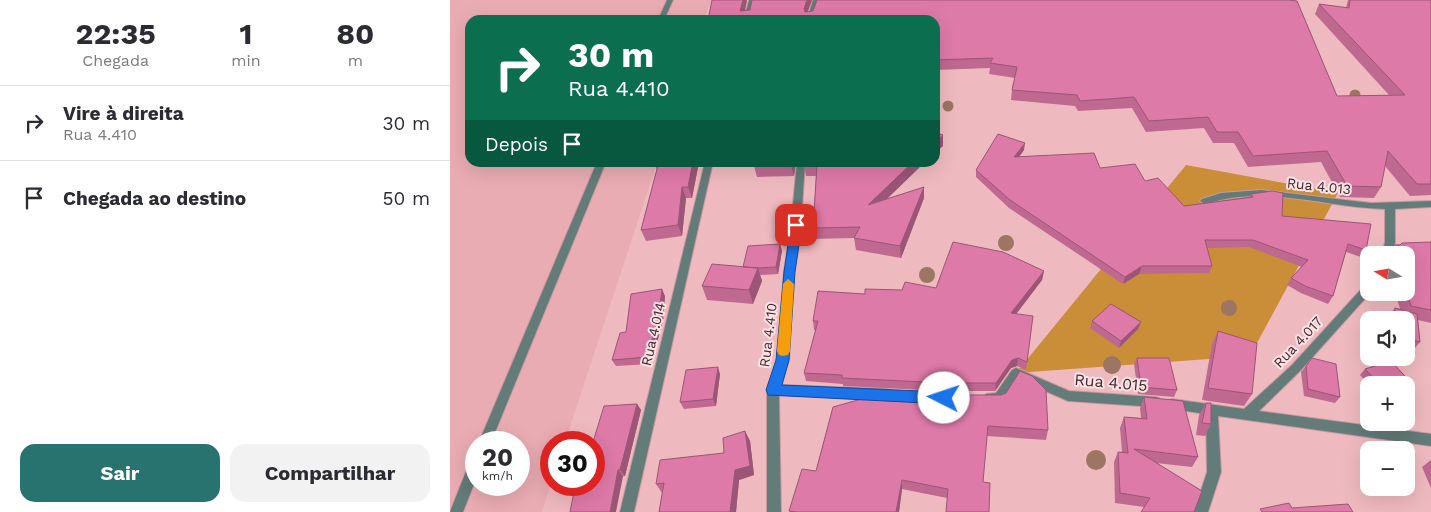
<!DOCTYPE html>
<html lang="pt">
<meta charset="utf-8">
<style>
:root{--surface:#fff;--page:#f2f2f3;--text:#2b2b33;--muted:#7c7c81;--line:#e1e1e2;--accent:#287270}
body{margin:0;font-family:"Work Sans",sans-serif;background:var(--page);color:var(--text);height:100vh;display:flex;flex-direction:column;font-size:19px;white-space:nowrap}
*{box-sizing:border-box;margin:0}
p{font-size:16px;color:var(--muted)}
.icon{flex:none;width:28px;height:28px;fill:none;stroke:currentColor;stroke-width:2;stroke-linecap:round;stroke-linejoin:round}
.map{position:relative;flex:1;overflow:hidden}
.sheet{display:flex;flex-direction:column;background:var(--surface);width:450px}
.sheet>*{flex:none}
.guide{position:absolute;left:15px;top:15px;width:475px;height:152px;border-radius:15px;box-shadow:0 5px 20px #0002;background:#0b6e4f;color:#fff;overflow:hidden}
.needle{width:32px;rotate:281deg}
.fabs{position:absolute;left:910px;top:246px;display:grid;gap:10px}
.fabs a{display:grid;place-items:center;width:55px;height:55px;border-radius:10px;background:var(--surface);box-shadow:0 5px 20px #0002;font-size:25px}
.speed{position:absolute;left:15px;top:431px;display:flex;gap:10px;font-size:25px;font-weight:700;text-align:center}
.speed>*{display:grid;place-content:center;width:65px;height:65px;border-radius:50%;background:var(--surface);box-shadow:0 5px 20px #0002;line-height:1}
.speed small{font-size:12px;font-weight:400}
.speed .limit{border:8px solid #d22;background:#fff;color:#111}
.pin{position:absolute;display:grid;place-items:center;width:42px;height:42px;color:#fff;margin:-21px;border-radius:10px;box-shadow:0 2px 8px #0006}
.me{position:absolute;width:55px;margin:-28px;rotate:274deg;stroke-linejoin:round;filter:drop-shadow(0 0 4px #0008)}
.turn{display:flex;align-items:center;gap:18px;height:105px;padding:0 20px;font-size:22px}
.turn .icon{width:65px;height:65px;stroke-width:2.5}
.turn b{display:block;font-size:35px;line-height:42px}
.then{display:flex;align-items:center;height:48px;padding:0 20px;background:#0003;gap:10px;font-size:19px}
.eta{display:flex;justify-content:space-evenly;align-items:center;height:85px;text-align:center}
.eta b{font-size:30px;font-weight:700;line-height:35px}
.cta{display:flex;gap:10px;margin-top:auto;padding:10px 20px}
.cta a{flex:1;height:58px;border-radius:15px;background:var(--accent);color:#fff;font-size:20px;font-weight:700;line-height:58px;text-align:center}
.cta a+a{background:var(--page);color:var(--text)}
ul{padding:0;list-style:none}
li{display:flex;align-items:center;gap:15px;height:75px;padding:0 20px;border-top:1px solid var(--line)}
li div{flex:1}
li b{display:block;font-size:19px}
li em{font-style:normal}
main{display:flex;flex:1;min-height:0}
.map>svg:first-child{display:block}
.built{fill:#e9acb2;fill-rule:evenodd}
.green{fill:#ca8d38}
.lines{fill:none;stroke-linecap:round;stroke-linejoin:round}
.service-casing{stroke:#c89a9f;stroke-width:2}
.minor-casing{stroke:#c89a9f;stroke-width:2}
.service{fill:#637b79;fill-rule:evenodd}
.minor{fill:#637b79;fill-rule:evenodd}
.tree{fill:#9c7563}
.wall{fill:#bf6990}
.shaded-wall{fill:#9b5576}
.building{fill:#de7aa8;stroke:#9b5576}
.route{fill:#1a73e8;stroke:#114b97}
.slow{fill:#f59e0b}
.labels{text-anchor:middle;stroke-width:4;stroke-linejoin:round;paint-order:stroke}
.street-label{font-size:14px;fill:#3e292c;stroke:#fee2e5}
.near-street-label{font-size:16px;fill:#3e292c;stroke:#fee2e5}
</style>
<main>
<section class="sheet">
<div class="eta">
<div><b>22:35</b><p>Chegada</p></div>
<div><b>1</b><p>min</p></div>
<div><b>80</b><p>m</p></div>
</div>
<ul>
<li><svg class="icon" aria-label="right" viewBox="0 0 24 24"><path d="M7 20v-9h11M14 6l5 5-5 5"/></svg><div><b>Vire à direita</b><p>Rua 4.410</p></div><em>30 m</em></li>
<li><svg class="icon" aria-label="arrive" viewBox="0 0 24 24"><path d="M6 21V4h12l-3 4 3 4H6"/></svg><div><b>Chegada ao destino</b></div><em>50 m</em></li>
</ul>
<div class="cta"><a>Sair</a><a>Compartilhar</a></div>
</section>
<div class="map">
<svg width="981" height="512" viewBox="0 0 981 512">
<rect width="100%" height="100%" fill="#efbabf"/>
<!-- built -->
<path class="built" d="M0 0H261L254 20H20V162L207 163 115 442H101V483L92 512H0ZM26 442H69V485H26Z"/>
<!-- green -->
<path class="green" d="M736 165 888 193 800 356 566 373Z"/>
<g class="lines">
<defs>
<path id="service" d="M217 0H223L214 20H208Z
M147 162H156L41 442H29Z
M26 457V479L13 512H0L21 459Z"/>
<path id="minor" d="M299 0H305L300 20H294Z
M363 0H369L363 20H357Z
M255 162H263L184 512H170Z
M347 162H355L351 225 344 272 339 360 331 385 436 389 440 390 442 394 440 398 436 399 329 395 331 512H317V390L327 360 334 272 341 225Z
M811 190 921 203 981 201V207L945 209V242L942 255H932L935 242V209C886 208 838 192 789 197 777 198 766 201 755 204L750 201 752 199 771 193Z
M919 284V292H921L850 371 809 411 981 434V446L768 416 771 472 758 512H744L757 472 756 414 722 409 718 408 716 404 718 400 722 399 794 409 842 365 915 285Z
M566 368 619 391 705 397 709 398 711 402 709 406 705 407 618 401 568 379C559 393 555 409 536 402L534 398 536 394 546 393 562 370Z"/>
</defs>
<!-- service casing -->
<use href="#service" class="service-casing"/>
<!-- minor casing -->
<use href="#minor" class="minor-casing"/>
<!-- service -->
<use href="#service" class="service"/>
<!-- minor -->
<use href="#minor" class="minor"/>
</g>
<!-- trees -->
<g class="tree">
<circle cx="905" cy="95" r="5.5"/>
<circle cx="498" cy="106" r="5.5"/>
<circle cx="556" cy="243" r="8"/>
<circle cx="477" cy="275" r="8"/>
<circle cx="779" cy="308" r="8"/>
<circle cx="662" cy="365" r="9"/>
<circle cx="646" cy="460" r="10"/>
</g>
<!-- wall -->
<path class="wall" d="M262 0H297L295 11 300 10 302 0H362L358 11H363L367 0H839L847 1 887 96 939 95 865 14 869 4 896 8 898 0H981V195L960 196 935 166 931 187 924 198 890 197 871 162 798 167 784 143H763L754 128 696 132 682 108 628 111 625 106 561 100 562 90 565 78 539 74 540 68 485 70V20H258Z
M574 150 569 157 650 168 695 181 734 206 799 197 801 194 832 216 916 250 911 257 896 252 883 296 878 304 851 293 837 285 841 278 852 267 799 247 757 248 762 266 759 273 689 274 673 284 559 208 526 177V170Z
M206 162H249L242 198H236L232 236 196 241 191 230 207 170 205 165Z
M304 162H346L344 176 307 177 304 166Z
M475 162 437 199 474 187V198L451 258 406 250 404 238 365 239 363 228 366 176H356L354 165Z
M981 242V323L968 320 970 342 964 349 956 347V320H939V315L945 308 950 309 945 292H956V255H936L943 245Z
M330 244 332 251 328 274 310 275 312 281 303 304 257 300 252 286 293 267Z
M594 271 592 280 566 314 577 362 576 370 567 366 561 368 545 391H494L393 386V384L356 381 354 373 366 330H364L363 321 415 294 486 288Z
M215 296 213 321 201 364 166 366 162 360 176 332Z
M642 321 691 322 688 329 669 348 640 328Z
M768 331 802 394 794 406 752 400 762 344Z
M687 358 727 390 724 397 688 394 684 364Z
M941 361 965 387 959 393 956 394V385H919L910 375 915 369Z
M856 366 890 397 885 403 854 396 851 372Z
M270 374 266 406 234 409 230 402Z
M694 397 748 457 742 467 706 463 752 491 694 507 665 503 664 462 668 452H672L670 428 674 417 691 418 690 408Z
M756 403 761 424 755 436 746 435 749 415Z
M187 404 191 410 175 476 129 486Z
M383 407 598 430 596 440 537 436 497 498 452 489 449 512H340L339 511 366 471Z
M295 431 300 441 304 475 289 480 286 512H209L212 493 206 484 274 453Z
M981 460V488L972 467Z"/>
<!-- shaded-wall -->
<path class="shaded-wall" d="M293 0H297L293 20 290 11Z
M357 0H362L355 19 354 9Z
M493 135V146L485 153V142Z
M575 143 574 150 563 165 564 157Z
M243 162H249L242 198 238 187Z
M342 162H346L344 176 341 165Z
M463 162H475L419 216 418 205Z
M232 187 236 198 232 236 228 225Z
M474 187V198L451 258 450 246Z
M330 244 332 251 328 274 326 267Z
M692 266 689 274 673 284 675 277Z
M308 268 312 281 303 304 299 290Z
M594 271 592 280 560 322 561 313Z
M212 289 215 296 213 321 201 364 197 357Z
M691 322 688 329 669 348 671 341Z
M568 358 567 366 561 368 545 391 546 383 562 360Z
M268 367 270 374 266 406 263 399Z
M965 387 959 393 956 394V389Z
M187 404 191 410 175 476 170 470Z
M295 431 300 441 304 475 289 480 286 512H280L285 470Z
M168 470 173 476 166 512H160Z
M452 480V489L449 512H446Z"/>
<!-- building -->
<path class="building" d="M262 0H293L290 11 300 10 302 0H357L354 9 355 12 363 11 367 0H839L847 1 887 96 955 95 869 4 899 8 900 0H981V184H967L938 151 931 187 897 186 877 151 803 156 788 132H767L758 117 699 121 684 97 630 101 627 95 562 90 567 67 540 63 543 58 485 60V20H258Z
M485 132 493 135 485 142Z
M548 134 575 143 564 157 644 153 650 168 685 164 695 181 708 178 734 206 803 197 801 194 822 191 833 193 832 216 921 224 916 250 898 244 883 296 855 286 841 278 858 260 803 240H755L762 266H692L675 277 560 200 526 170Z
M206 162H243L238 187H232L228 225 191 230 208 165H205Z
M304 162H342L341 165 304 166Z
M354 162H463L418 205 474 187 450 246 404 238 410 227 363 228 367 165H354Z
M503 242 553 252 594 271 561 313 583 316 577 362 568 358 562 360 546 383H494L392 378V375L354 373 368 321H363L368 291 415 294V289L452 290 455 282 486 288Z
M981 242V310L961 306 956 290V255H946L943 245H950L952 243Z
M330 244 326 267 308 268 293 267 298 246Z
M262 264 308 268 299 290 252 286Z
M212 289 209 314 197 357 162 360 170 333 176 332 181 294Z
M661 304 691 322 671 341 642 321Z
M945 308 967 314 970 342 956 338V320H944Z
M768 331 807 343 802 394 758 388Z
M687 358H719L727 390 691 387Z
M862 358 886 364 890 397 858 389 856 366Z
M941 361 965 387 956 389V385H930L915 369Z
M268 367 263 399 230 402 236 370Z
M570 371 582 376 596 390 598 430 538 426 533 482 540 483 539 512H496L498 489 452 480 446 512H347L339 511 352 469 366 471 383 407 422 396V392L494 395H551L556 393Z
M694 397 733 401 748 457 684 449 752 491 744 512H691L700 498 670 493 668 452 678 453 674 417 697 419Z
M756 403H761V424L752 423Z
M187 404 170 470H168L160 512H120L125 487 129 486 130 485H144V442H143L154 406Z
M295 431 300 466 285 470 280 512H209L214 483 206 484 210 460 274 453 273 438Z
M839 503 842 508 898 504 903 512H812L810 509Z"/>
<!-- route -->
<path class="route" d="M346 221 352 225 345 272 339 360 332 385 494 392 499 394 501 398 499 402 494 404 318 395 316 390 326 360 334 272 341 225Z"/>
<!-- slow -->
<path class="slow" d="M338 279 344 284 340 351 338 355 333 356 329 355 327 351 333 284Z"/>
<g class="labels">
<!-- street labels -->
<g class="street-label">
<text transform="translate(869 186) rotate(6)" y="5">Rua 4.013</text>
<text transform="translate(203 334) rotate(-77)" y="5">Rua 4.014</text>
<text transform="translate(318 335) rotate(-83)" y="5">Rua 4.410</text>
<text transform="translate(848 342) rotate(-47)" y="5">Rua 4.017</text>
</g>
<!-- near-street labels -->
<g class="near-street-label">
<text transform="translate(661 382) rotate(5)" y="6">Rua 4.015</text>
</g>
</g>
</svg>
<div class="fabs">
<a><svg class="needle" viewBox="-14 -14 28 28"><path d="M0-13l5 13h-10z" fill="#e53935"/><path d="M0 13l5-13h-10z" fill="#7c7c81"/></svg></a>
<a><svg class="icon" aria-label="sound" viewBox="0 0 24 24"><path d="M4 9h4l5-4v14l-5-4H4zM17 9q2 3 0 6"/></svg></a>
<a>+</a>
<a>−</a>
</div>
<div class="speed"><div>20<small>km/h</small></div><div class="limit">30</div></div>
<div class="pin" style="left:346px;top:225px;background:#d93025"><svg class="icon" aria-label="arrive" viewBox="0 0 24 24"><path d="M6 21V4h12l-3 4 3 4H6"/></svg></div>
<svg class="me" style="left:494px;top:398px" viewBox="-20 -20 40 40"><circle r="19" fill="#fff"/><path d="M0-13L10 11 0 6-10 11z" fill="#1a73e8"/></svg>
<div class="guide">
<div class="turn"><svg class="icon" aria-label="right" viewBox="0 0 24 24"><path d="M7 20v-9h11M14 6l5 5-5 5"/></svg><div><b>30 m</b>Rua 4.410</div></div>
<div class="then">Depois<svg class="icon" aria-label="arrive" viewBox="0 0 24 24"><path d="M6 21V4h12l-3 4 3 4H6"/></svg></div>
</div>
</div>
</main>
